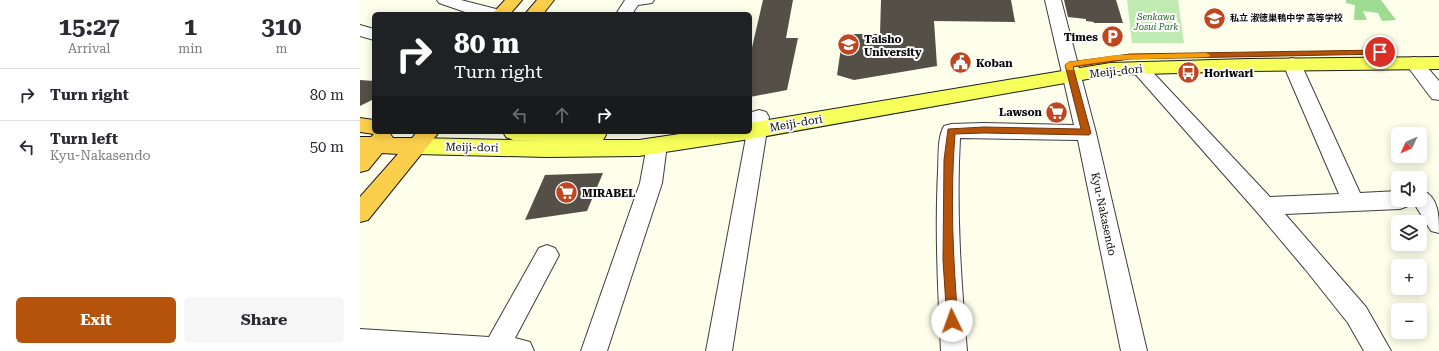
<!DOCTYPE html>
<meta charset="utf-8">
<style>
:root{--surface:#fff;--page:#f7f7f7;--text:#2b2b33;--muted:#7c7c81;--line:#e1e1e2;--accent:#b45309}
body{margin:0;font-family:"Roboto Serif","Noto Sans JP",serif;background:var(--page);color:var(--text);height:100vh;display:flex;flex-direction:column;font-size:15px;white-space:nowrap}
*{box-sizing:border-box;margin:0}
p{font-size:13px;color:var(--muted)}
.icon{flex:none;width:22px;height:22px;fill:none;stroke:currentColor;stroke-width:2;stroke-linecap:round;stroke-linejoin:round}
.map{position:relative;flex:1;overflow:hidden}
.sheet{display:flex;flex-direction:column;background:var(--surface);width:360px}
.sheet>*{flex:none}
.banner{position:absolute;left:12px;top:12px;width:380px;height:122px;border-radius:6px;box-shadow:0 2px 10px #0003;background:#202124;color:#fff;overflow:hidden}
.needle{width:26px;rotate:226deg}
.buttons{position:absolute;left:1031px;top:127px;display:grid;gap:8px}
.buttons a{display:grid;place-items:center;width:36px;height:36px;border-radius:6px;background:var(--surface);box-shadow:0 2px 10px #0003;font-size:20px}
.pin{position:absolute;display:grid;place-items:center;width:34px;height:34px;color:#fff;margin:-17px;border:2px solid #fff;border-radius:50%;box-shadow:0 1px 4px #0007}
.me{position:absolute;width:44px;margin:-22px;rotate:357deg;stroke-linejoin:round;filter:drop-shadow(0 0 3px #0008)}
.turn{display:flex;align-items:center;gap:14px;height:84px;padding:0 16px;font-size:18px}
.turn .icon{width:52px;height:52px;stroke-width:2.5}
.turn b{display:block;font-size:28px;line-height:34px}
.lanes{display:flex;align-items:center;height:38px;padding:0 16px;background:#0003;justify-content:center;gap:20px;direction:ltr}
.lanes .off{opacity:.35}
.eta{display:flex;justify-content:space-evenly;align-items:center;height:68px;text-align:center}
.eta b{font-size:24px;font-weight:700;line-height:28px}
.primary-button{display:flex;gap:8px;margin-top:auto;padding:8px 16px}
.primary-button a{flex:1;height:46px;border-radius:6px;background:var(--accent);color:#fff;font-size:16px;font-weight:700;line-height:46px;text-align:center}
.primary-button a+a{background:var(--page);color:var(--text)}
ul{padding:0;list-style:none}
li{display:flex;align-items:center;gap:12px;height:52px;padding:0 16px;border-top:1px solid var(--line)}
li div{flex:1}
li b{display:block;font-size:15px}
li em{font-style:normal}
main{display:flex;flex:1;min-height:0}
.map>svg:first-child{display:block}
.green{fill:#bfebb2}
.forest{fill:#9ddc91}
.building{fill:#555047}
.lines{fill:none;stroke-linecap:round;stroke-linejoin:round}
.minor-casing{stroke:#3e3e3e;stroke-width:2}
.major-casing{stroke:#1c1c1c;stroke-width:2}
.highway-casing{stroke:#1c1c1c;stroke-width:2}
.minor{fill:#fff;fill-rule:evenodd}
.major{fill:#f7ff5a;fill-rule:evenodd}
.highway{fill:#fbcf4b;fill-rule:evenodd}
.route{fill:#b45309;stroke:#753606}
.slow{fill:#f59e0b}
.labels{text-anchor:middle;stroke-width:4;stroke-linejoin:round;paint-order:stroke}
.far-park-label{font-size:9px;font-style:italic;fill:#196520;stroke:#fff}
.far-poi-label{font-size:9px;font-weight:bold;fill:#0b0b0b;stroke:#fff;text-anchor:start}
.poi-label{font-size:11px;font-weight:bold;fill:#0b0b0b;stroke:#fff;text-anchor:start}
.street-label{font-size:11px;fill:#0b0b0b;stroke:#fff}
</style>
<main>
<section class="sheet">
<div class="eta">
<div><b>15:27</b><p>Arrival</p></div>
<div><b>1</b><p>min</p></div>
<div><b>310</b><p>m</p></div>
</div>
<ul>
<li><svg class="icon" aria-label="right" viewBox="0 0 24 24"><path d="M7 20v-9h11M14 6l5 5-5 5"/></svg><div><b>Turn right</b></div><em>80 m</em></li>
<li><svg class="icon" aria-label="left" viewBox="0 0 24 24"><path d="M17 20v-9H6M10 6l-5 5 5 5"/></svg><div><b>Turn left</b><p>Kyu-Nakasendo</p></div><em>50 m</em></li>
</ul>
<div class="primary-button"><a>Exit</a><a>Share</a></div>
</section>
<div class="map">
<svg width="1079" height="351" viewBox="0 0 1079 351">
<rect width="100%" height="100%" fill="#fdffea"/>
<!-- green -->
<path class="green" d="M767 0H818L824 43H772Z"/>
<!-- forest -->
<path class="forest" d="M986 0H1021L1036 20 1022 21 1018 13 1003 11 1007 20H994L995 5 986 3Z"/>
<!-- building -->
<path class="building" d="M403 0H433L426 38H438L427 90 390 97V56Z
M521 0H651L655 22 574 21 577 66 494 80 477 75 483 34H520Z
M704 0H756L763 23H734V22L726 21V19L708 17Z
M0 80 14 81V99L0 106Z
M243 173 227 211 165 220 185 175Z"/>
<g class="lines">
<defs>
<path id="minor" d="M77 0H101L140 10 142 14H111L79 3Z
M265 0H294L292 3 278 5 272 14H256Z
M685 0H701L736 133 787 351H761L718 140 600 138C596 209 601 280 607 351H581C578 291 575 231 578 171 579 157 577 138 584 126L591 124 624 123 714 125Z
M0 25 14 29V40L0 36Z
M1054 57 1060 59 1079 81V100L1072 99 1045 63 1048 59Z
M932 58 938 60 941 64 1000 193 1038 191V200H1051L1048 206 1040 209 925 214 1006 307 1031 351H1004L988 323 945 269 897 212 770 68 773 64 779 62 785 64 910 197 979 194 923 64 926 60Z
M399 110 406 112 409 117 372 351H346L387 132H390V116L392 112Z
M297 138 304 140 307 145 302 183 247 351H221L280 183 287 145 290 140Z
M1062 190C1079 197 1079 216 1079 233L1071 231 1052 200H1060V191Z
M187 245 195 248 199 255 155 338 170 342 174 351H0V329L129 337 179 248Z"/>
<path id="major" d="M1079 57V69L888 71 750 75 390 139 279 156 187 157 56 154 49 152 45 146 49 140 56 138 192 141 153 140 146 137 143 132H245L246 135 243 140H279L333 132H390V123L750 63 888 59Z"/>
<path id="highway" d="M145 0H162L150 14H132Z
M177 0H194L183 14H165Z
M0 118 14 120V132H29L33 138H52L57 132H79L8 220 0 222V197L38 154 22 153 8 170 0 172V137H11L14 134 0 132Z"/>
</defs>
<!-- minor casing -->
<use href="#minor" class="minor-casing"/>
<!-- major casing -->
<use href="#major" class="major-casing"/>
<!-- highway casing -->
<use href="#highway" class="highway-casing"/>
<!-- minor -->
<use href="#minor" class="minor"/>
<!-- major -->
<use href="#major" class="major"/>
<!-- highway -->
<use href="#highway" class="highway"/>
</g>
<!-- route -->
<path class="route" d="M1020 50 1024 52 1023 54 770 59 713 67 731 133 729 135 624 133 595 134C590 196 593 259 598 321L596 324 592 326 588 324 587 321 583 260 584 160 588 129 624 127 721 129 705 65 709 62 770 54Z"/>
<!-- slow -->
<path class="slow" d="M846 53 850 55 849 57 756 60 713 66V70H707L705 65 709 62 756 55Z"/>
<!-- icons -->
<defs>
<symbol id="school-disc" viewBox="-11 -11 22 22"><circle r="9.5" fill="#c1451e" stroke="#fff"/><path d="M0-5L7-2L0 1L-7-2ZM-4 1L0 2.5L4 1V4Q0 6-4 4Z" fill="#fff"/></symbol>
<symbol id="parking-disc" viewBox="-11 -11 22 22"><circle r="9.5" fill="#c1451e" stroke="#fff"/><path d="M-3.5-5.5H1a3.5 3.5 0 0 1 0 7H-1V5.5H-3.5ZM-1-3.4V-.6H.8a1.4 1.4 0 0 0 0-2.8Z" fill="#fff"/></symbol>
<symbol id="university-disc" viewBox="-11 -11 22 22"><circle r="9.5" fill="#c1451e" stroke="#fff"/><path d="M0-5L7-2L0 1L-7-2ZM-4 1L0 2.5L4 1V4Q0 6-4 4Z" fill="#fff"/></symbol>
<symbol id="civic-disc" viewBox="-11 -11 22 22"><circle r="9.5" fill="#c1451e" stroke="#fff"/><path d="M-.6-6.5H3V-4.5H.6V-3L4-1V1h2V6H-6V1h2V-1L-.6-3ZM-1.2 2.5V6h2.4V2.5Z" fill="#fff"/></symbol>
<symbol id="bus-disc" viewBox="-11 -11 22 22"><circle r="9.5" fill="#c1451e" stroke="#fff"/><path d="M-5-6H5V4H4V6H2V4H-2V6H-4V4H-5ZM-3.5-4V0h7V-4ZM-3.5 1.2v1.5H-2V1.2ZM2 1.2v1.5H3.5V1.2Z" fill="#fff"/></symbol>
<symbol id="supermarket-disc" viewBox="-11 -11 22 22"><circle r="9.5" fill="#c1451e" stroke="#fff"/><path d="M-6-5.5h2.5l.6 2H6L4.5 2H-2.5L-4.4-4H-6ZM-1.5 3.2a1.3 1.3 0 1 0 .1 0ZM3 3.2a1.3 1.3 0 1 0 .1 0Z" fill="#fff"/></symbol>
</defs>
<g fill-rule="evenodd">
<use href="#school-disc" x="842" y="6" width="25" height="25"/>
<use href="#parking-disc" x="740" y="24" width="25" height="25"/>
<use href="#university-disc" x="476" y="32" width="25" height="25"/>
<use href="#civic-disc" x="588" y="50" width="25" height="25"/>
<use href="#bus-disc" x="816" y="60" width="25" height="25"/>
<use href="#supermarket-disc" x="684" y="100" width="25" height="25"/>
<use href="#supermarket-disc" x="194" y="180" width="25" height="25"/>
</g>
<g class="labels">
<!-- far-park labels -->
<g class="far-park-label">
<text x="796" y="20">Senkawa<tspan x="796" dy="10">Josui Park</tspan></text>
</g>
<!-- far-poi labels -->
<g class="far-poi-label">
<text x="870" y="21">私立 淑徳巣鴨中学 高等学校</text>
</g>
<!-- poi labels -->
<g class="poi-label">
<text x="738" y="41" text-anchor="end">Times</text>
<text x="504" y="43">Taisho<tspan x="504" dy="13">University</tspan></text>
<text x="616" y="67">Koban</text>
<text x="844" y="77">Horiwari</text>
<text x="682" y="116" text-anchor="end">Lawson</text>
<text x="222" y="197">MIRABEL</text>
</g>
<!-- street labels -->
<g class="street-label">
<text transform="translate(756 71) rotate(-6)" y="4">Meiji-dori</text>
<text transform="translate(436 123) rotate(-10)" y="4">Meiji-dori</text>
<text transform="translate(112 147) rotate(1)" y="4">Meiji-dori</text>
<text transform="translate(744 214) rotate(78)" y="4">Kyu-Nakasendo</text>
</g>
</g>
</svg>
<div class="buttons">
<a><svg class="needle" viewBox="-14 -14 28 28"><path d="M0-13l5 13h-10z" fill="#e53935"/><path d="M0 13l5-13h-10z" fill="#7c7c81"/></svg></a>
<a><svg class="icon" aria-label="sound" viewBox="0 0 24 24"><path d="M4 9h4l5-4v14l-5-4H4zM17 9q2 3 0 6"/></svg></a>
<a><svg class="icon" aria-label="layers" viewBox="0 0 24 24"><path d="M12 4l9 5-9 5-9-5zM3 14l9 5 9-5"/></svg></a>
<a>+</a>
<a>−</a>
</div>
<div class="pin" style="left:1020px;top:52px;background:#d93025"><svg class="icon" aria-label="arrive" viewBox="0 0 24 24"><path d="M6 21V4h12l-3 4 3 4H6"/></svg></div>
<svg class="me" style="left:592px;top:321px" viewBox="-20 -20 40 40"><circle r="19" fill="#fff"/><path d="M0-13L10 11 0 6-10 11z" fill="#b45309"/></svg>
<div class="banner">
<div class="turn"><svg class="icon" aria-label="right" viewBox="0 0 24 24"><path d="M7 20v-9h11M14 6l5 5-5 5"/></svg><div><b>80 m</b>Turn right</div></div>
<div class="lanes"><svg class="icon off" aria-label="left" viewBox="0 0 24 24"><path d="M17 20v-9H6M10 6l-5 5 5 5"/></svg><svg class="icon off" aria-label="ahead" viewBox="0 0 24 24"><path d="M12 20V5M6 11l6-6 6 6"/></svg><svg class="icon" aria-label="right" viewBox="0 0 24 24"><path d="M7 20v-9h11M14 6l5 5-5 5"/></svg></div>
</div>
</div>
</main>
